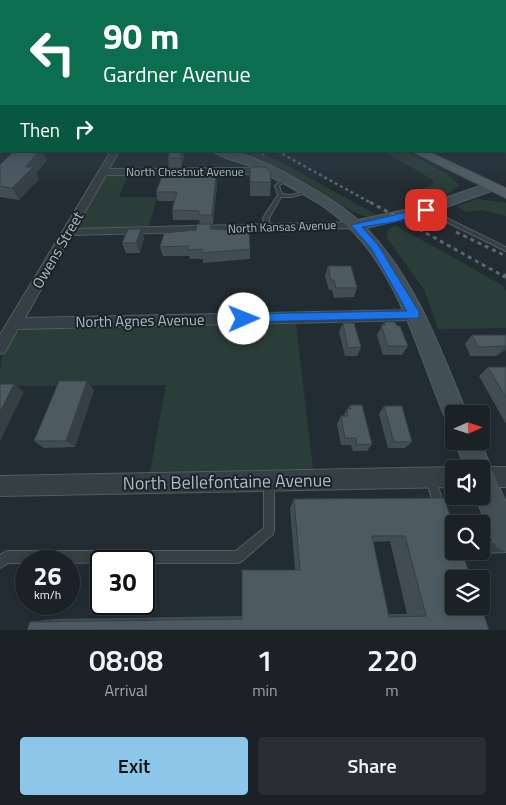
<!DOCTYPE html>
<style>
:root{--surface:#1a2226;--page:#272f32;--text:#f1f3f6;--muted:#9fa4a7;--line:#383f43;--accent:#8cc7e9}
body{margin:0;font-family:"Titillium Web",sans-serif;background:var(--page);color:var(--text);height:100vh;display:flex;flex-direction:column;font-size:19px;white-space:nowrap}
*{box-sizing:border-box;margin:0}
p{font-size:16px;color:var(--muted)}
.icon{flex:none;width:28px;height:28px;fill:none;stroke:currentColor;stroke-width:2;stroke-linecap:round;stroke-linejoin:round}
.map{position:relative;height:630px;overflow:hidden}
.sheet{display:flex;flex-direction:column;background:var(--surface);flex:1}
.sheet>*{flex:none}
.top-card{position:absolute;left:0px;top:0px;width:506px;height:152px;box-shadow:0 2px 8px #0003,0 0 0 1px var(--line);background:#0b6e4f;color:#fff;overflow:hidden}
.needle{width:32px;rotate:87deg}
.controls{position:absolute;left:445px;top:405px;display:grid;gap:10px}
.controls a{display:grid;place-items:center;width:45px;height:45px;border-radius:5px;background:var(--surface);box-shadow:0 2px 8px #0003,0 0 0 1px var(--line);font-size:25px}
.speed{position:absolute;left:15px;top:550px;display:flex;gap:10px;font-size:25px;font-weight:700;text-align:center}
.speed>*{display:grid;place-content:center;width:65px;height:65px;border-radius:50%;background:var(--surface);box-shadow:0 2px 8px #0003,0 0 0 1px var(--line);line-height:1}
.speed small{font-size:12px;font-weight:400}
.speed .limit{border:2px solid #111;border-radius:8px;background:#fff;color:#111}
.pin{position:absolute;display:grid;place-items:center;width:42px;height:42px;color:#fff;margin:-21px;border-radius:10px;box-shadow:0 2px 8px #0006}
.me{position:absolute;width:55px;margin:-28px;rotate:89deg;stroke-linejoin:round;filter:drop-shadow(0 0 4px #0008)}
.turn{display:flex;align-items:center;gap:18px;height:105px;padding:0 20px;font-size:22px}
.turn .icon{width:65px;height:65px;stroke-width:2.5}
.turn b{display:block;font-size:35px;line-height:42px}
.then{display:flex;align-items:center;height:48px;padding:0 20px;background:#0003;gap:10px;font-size:19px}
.eta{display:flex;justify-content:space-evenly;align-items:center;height:85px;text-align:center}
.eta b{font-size:30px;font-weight:600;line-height:35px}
.button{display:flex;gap:10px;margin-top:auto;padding:10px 20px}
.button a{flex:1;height:58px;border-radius:5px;background:var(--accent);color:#111;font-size:20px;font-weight:600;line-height:58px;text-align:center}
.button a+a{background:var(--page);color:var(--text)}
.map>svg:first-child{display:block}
.green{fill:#2b3d38}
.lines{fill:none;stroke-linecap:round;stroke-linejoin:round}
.lane-casing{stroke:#525d62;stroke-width:2}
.street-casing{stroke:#525d62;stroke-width:2}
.secondary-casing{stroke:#525d62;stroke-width:2}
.primary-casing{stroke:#3e484e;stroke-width:2}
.lane{fill:#353f44;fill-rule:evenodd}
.street{fill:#353f44;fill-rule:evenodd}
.secondary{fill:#434f56;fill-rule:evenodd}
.primary{fill:#535e64;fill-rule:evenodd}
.rail-far2{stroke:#59666d;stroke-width:2.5;stroke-dasharray:3 3;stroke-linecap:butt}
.rail-far1{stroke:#59666d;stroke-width:3;stroke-dasharray:4 4;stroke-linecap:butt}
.rail{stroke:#59666d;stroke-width:4;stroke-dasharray:5 5;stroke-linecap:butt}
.wall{fill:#424d53;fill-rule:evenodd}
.shaded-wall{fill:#363f44}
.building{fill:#4d5a61;stroke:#363f44;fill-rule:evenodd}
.route{fill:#1a73e8;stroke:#114b97}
.labels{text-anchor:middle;stroke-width:4;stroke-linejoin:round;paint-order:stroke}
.far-street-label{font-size:12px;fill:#afbac1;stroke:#1a2428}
.street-label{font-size:15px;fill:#afbac1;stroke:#1a2428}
.near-street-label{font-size:18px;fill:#afbac1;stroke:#1a2428}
</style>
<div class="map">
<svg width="506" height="630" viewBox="0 0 506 630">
<rect width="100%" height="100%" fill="#222d33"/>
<!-- green -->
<path class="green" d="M231 151H254L281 162 382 218C352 219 331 196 306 183 282 170 256 160 231 151Z
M384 151H405L448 174 459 185 444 198 428 201 416 191 433 184V180Z
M105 174H129L119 197H158L148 228H80L79 224Z
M478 199 506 203V216L481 210 466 212 457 206Z
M395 225 502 285 506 291V328L438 329 425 291 387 238 388 230Z
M296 324 313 469 150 472 166 385 0 386C0 363 0 337 27 328Z"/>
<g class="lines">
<defs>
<path id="lane" d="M283 178 287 179 279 186 282 194 291 195 308 191 310 192 291 197H281L269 218 270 228 267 230 265 229 263 218 278 195 275 186Z
M426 208 506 247V251L424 211V209Z
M431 475 434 477 445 506 444 510 440 511 436 510 426 480 428 477Z
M269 476 272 478 274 481V530L273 534 242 561 238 563H144V561L69 563V561H26V563H9L0 568V555L7 551H236L264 528V481L266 478Z
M506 542V552L481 553 477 551H481V543Z"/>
<path id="street" d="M111 151H119L109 169 267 168 271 171 267 174 106 175 75 229 356 222 361 225 356 228 71 235 25 318 415 310 420 311 422 315 420 319 415 320 18 329 5 352 0 354V335Z
M454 467 458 469H454V487L0 496V476Z
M481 467H506V487H481V469H477Z"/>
<path id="secondary" d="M0 136H1V142H0Z
M213 151C219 151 226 150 232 152 265 158 333 198 358 220L419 207 486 184H494L496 187 494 190 429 213 366 228C416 280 440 348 467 414H454V425L447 422C413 343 396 252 318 203 296 189 272 177 248 165 237 161 220 158 213 151Z
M455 441H480L506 503V552L496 547 475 496H481V469H465Z"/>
<path id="primary" d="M411 151H427L506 188V198Z"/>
</defs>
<!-- lane casing -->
<use href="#lane" class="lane-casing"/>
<!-- street casing -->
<use href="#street" class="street-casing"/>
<!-- secondary casing -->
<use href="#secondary" class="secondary-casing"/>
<!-- primary casing -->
<use href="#primary" class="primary-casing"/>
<!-- lane -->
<use href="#lane" class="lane"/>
<!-- street -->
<use href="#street" class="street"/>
<!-- secondary -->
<use href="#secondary" class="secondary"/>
<!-- primary -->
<use href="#primary" class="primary"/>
<!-- rail-far2 -->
<path class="rail-far2" d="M257 151 264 155
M277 151 373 204"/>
<!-- rail-far1 -->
<path class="rail-far1" d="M370 202 505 277
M456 232 506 256"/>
<!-- rail -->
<path class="rail" d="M503 275 506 277"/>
</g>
<!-- wall -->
<path class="wall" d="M0 99H1V133H0Z
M184 156 181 167H169L168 158Z
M47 160 36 173 39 179 19 200 0 197V165Z
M250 167 271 182 270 196H250Z
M177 168 178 175 216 177 217 186 213 224H200L199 220H173L172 210 174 201H158L156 192Z
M141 229 144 238 140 253H126L122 243Z
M211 229 250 249V259L203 263V259H190L189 256H163L160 247 196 230Z
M328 266 357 288 354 297 334 298 332 290H329L325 276Z
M384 322 397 326 408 346 402 355H383L377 335Z
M343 323 361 347 357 356H345L339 332Z
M472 335H506V350L496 356H470L465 344Z
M488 367H506V424L479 376Z
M94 390 75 447 44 448 34 441Z
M350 405 372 444 367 451H353L351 445H341L337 424 341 416H343Z
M384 406 412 442 405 448H388L379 414Z
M444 498 489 630 30 622 54 619 242 616 295 570 290 508 294 499ZM390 541 407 614H388L373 542Z"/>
<!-- shaded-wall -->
<path class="shaded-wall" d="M39 151H42L47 160 36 173 39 179 19 200 12 188 25 167Z
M182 151H183L184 156 181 167 180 158Z
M216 177 217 186 213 224 212 215Z
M141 229 144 238 140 253 136 243Z
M506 346V350L496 356Z
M87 381 94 390 75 447 66 441Z
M14 384 24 392 0 441V412Z"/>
<!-- building -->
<path class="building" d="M0 99H1V117H0Z
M14 151H39L25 167H33L12 188 0 186V165Z
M170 151H182L180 158H168Z
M250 167H265L270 171 271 182H250Z
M165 168H177L178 175 210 174V177H216L212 215H199V211L172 210 177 192H156Z
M197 224H211L210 229 249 231 250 249 202 253V249L188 250V246L160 247 164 233 196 230Z
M128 229H141L136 243H122Z
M328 266H351L357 288H336L334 280H331Z
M384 322H395L397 326H400L408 346H388L381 325H385Z
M343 323H354L361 347 348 348Z
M472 335H506V346L478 347Z
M488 367H506V398Z
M59 381H87L66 441H34Z
M0 384H14L0 412Z
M350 405H362L372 444 357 445 356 438H345L341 416H348L347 409H351Z
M384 406H402L412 442H394Z
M444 498 454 527V551H462L471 579H454V606H481L489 630H27L30 622 242 619V570H300L294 499ZM372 536H405L426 616 389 617Z"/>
<!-- sky -->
<linearGradient id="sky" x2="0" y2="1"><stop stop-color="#13191c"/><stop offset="0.53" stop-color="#3e4c5b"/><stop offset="1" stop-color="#3e4c5b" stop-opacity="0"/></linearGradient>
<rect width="506" height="187" fill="url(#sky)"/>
<!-- route -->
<path class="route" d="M426 208 431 210 429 212 394 222 362 227 378 245 419 312V318L239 322V316L244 314 407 311 371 248 351 225Z"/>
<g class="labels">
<!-- far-street labels -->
<g class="far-street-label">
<text x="185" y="176">North Chestnut Avenue</text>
<text transform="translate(282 227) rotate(-2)" y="4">North Kansas Avenue</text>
</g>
<!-- street labels -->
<g class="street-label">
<text transform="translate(58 250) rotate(-60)" y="5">Owens Street</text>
<text transform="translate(140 321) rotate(-1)" y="5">North Agnes Avenue</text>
</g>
<!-- near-street labels -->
<g class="near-street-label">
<text transform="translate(227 482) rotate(-1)" y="6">North Bellefontaine Avenue</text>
</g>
</g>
</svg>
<div class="controls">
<a><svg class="needle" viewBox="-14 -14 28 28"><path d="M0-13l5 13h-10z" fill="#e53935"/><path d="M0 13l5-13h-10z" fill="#9fa4a7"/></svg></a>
<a><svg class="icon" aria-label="sound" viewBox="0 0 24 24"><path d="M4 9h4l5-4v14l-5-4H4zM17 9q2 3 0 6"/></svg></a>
<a><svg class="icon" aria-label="search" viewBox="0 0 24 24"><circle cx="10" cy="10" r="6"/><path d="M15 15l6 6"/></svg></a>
<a><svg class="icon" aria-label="layers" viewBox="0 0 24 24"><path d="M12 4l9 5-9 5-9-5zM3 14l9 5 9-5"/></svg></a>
</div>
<div class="speed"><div>26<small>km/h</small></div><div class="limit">30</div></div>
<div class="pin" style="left:426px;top:210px;background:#d93025"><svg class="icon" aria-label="arrive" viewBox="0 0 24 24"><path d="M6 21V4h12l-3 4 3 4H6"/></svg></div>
<svg class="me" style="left:244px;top:319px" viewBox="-20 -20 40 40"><circle r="19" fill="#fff"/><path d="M0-13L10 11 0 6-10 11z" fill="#1a73e8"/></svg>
<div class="top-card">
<div class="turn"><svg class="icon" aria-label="left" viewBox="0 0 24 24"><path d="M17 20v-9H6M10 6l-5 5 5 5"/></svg><div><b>90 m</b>Gardner Avenue</div></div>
<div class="then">Then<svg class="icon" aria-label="right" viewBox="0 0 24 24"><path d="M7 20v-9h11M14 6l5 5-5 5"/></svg></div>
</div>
</div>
<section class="sheet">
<div class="eta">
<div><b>08:08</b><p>Arrival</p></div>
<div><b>1</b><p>min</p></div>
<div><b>220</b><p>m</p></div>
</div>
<div class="button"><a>Exit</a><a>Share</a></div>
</section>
